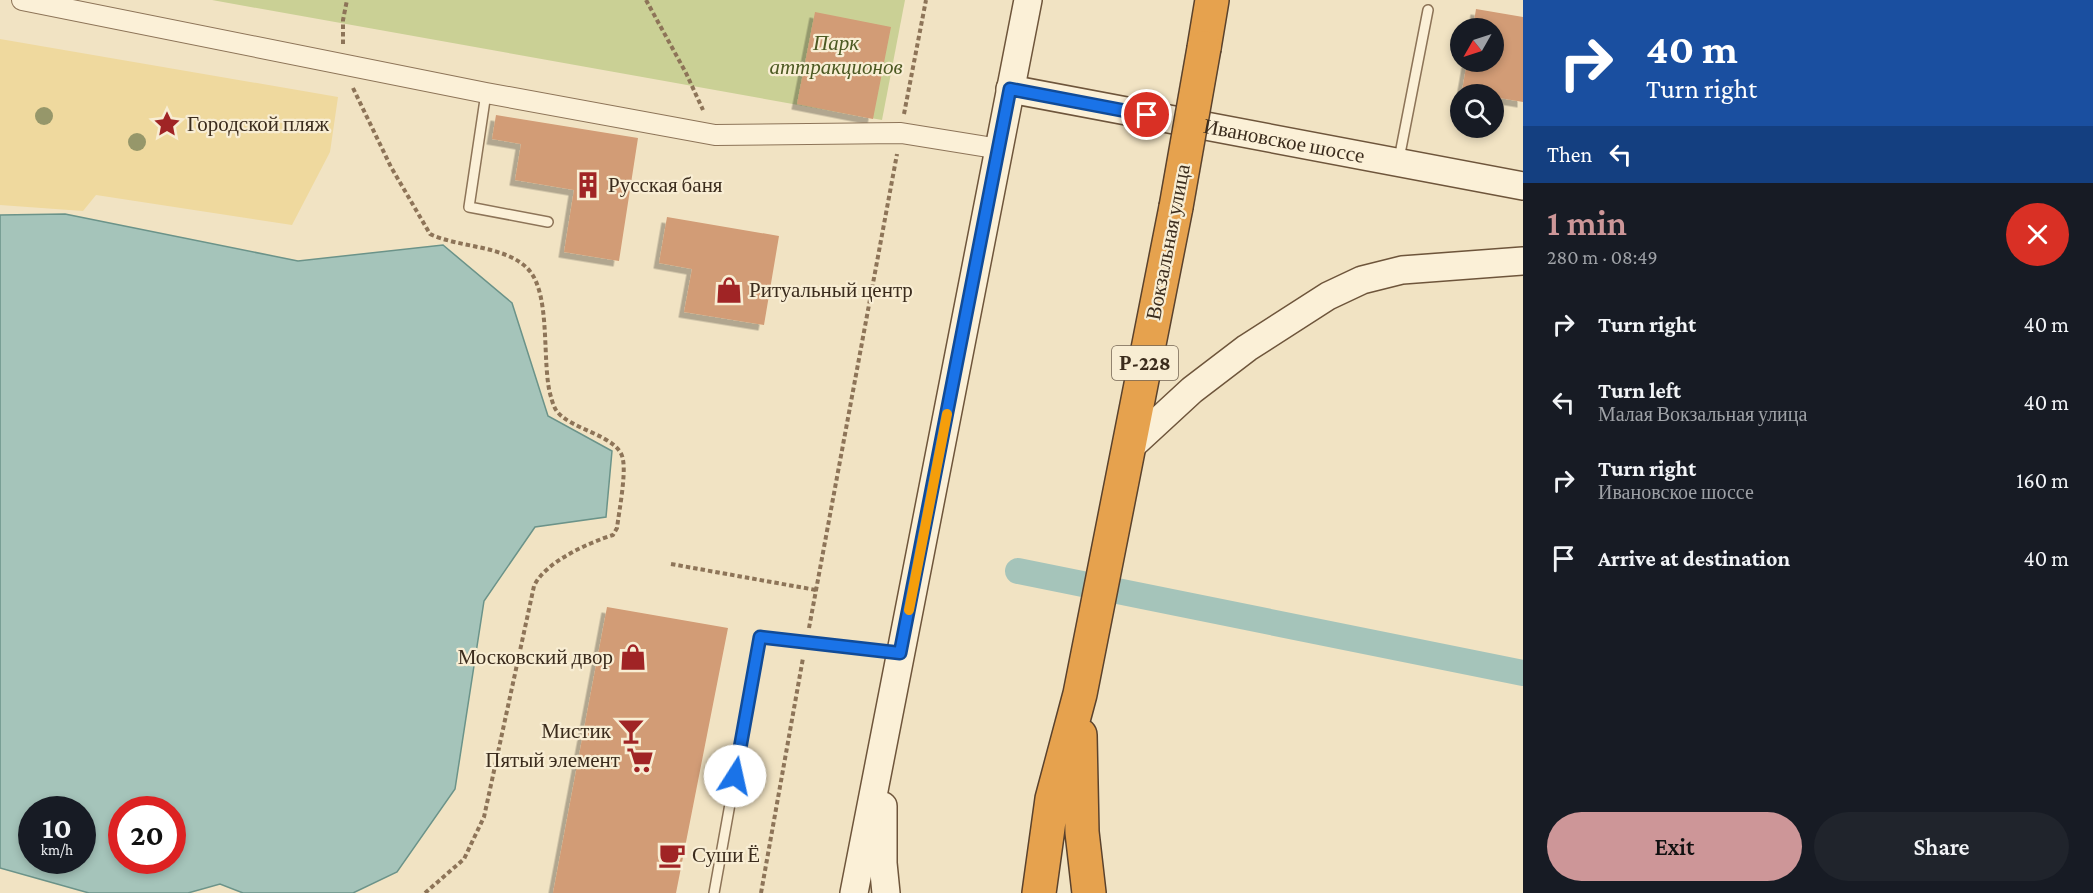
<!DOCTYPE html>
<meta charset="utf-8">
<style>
:root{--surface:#171b24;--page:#20242c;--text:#f1f3f6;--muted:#9ea1a6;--accent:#cd9698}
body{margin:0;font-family:"Crimson Pro",serif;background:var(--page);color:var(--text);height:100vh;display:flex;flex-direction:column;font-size:22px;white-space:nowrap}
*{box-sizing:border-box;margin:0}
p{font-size:20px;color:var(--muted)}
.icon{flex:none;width:33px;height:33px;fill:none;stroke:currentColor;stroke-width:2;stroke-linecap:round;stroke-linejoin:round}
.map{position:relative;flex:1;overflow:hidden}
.side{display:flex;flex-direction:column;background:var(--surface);width:570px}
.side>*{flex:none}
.hud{background:#1a4fa0;color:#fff;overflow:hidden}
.needle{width:39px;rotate:231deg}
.fabs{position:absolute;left:1450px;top:18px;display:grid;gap:12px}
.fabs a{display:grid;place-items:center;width:54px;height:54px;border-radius:50%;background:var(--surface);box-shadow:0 3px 9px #0003;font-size:30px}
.speed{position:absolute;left:18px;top:796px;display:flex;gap:12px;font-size:30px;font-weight:700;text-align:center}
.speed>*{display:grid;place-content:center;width:78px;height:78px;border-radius:50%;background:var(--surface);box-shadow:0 3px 9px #0003;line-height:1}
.speed small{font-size:15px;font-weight:400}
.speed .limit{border:9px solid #d22;background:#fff;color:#111}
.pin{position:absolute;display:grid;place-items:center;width:51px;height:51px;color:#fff;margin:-26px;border:3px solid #fff;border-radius:50%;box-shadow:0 2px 6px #0007}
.me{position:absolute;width:66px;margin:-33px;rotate:10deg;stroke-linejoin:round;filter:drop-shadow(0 0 4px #0008)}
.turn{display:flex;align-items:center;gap:21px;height:126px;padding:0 24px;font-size:27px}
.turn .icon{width:78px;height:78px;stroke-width:2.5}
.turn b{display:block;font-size:42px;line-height:51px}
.then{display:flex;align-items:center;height:57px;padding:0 24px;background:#0003;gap:12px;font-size:22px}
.round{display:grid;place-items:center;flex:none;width:63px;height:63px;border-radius:32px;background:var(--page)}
.headline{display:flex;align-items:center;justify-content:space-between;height:102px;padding:0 24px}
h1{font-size:36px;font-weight:600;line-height:45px;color:var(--accent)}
.cta{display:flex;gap:12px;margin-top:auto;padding:12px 24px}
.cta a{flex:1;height:69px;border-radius:36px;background:var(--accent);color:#111;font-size:24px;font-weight:600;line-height:69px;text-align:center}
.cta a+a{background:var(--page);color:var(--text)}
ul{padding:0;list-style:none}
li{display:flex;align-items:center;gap:18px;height:78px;padding:0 24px}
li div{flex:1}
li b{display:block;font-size:22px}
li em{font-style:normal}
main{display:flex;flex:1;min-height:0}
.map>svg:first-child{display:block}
.green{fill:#cad095}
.sand{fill:#efd99e}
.water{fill:#a5c4ba;stroke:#6b9389;stroke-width:1.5;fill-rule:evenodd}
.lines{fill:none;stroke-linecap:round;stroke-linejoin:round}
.canal{stroke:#a5c4ba;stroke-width:26}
.building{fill:#d29c76;filter:url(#shadow)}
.lane-casing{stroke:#8d7458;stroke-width:12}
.street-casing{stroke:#8d7458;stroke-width:22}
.secondary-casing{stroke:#6e553b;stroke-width:30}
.highway-casing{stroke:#5a422d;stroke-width:36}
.path{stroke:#8d7458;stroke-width:4;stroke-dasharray:4.5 3;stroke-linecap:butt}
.lane{stroke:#fbf0d7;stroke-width:9}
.street{stroke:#fbf0d7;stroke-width:20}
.secondary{stroke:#fbf0d7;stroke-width:27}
.highway{stroke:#e6a24e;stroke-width:33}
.highway-bridge-casing{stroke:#5a422d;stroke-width:36;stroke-linecap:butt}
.highway-bridge{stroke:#e6a24e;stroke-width:33}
.tree{fill:#96976a}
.route-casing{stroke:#114b97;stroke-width:15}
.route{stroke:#1a73e8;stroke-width:10}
.slow{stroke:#f59e0b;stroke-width:10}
.labels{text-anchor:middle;stroke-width:4.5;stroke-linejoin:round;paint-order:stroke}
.shield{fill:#f8edd3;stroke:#746654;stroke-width:1.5}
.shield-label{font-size:20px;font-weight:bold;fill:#3b2c1d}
.park-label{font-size:21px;font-style:italic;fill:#4c5922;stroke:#f8edd3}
.poi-label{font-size:21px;fill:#3b2c1d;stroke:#f8edd3;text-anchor:start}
.street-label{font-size:21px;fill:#3b2c1d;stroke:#f8edd3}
</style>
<main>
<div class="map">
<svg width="1523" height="893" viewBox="0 0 1523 893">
<defs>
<filter id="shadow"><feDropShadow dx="-5.5" dy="5.5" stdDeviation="0" flood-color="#0004"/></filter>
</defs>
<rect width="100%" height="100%" fill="#f1e3c3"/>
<!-- green -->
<path class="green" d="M212 0H905L882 120Z"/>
<!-- sand -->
<path class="sand" d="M0 39 338 97 330 152 292 225 96 195 83 211 0 205Z"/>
<!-- water -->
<path class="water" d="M65 214 298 261 443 245 512 303 548 416 612 451 606 517 535 527 484 601 455 789 397 872 353 893H243L220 884 188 893H89L0 868V215ZM32 810H82V861H32ZM122 810H172V861H122Z"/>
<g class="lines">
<!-- canal -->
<path class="canal" d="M1018 571 1523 673"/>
</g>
<!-- building -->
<path class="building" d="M1476 9 1523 17V102L1494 97V94L1462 91 1467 62H1494V28H1473Z
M815 12 891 27 873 119 797 104Z
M496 115 638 138 619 261 564 252 574 190 515 180 521 144 492 139Z
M667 217 779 236 764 325 684 312 692 269 659 263Z
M607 607 728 628 676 893H553Z"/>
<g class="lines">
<defs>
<path id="lane" d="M486 93 469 207 548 222
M1399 159 1428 10
M714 893 760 637 898 653"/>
<path id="street" d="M22 0 486 93 715 135 901 133 1000 149"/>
<g id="secondary">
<path id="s1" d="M1010 89 1523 186"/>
<path d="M1128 449 1192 390 1247 348 1328 296 1362 280 1402 270 1523 261"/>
<path d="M883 806V863L886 893"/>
<path d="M854 893 1028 0"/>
</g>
<path id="highway" d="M1204 48 1212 0
M1080 735 1082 832 1089 893
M1039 893 1052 799 1080 694 1176 207"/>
</defs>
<!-- lane casing -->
<use href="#lane" class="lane-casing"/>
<!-- street casing -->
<use href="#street" class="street-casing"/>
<!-- secondary casing -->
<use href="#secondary" class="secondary-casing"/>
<!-- highway casing -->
<use href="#highway" class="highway-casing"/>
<!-- path -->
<path class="path" d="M646 0 686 73 703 110
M343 44V20L347 0
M353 88 391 167 430 234C459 248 505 245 528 269 552 294 541 365 551 397 552 401 554 407 556 410 569 430 620 435 623 460 626 475 619 512 617 528L613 535C588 543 545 562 534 586L484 817 464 859 425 893
M904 114 926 0
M671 564 816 590
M809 628 897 154
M761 893 803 658"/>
<!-- lane -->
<use href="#lane" class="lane"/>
<!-- street -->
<use href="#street" class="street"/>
<!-- secondary -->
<use href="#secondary" class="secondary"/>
<!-- highway -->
<use href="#highway" class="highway"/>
<defs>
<path id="highway-bridge" d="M1176 207 1204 48"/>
</defs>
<!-- highway-bridge casing -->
<use href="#highway-bridge" class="highway-bridge-casing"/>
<!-- highway-bridge -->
<use href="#highway-bridge" class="highway-bridge"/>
</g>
<!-- trees -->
<g class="tree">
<circle cx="44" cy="116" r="9"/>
<circle cx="137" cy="142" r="9"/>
</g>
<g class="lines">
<defs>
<path id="route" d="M735 776 760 637 900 653 1010 89 1147 115"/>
</defs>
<!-- route casing -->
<use href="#route" class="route-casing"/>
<!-- route -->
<use href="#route" class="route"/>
<!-- slow -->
<path class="slow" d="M909 610 947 414"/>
</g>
<!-- icons -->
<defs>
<symbol id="sight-bare" viewBox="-9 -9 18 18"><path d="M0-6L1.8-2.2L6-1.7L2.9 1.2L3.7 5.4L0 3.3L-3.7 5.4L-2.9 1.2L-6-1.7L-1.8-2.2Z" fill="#a02425" stroke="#f8edd3" stroke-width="2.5" paint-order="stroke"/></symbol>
<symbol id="building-bare" viewBox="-9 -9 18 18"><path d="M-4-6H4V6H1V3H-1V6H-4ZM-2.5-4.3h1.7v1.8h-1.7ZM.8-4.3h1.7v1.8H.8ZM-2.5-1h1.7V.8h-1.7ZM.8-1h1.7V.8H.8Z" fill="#a02425" stroke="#f8edd3" stroke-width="2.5" paint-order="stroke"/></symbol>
<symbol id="shop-bare" viewBox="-9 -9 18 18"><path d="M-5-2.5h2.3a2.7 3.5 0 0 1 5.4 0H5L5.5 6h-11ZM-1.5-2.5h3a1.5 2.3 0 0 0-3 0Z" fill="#a02425" stroke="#f8edd3" stroke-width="2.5" paint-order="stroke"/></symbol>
<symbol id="bar-bare" viewBox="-9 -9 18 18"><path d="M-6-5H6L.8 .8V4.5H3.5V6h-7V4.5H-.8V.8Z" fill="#a02425" stroke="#f8edd3" stroke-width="2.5" paint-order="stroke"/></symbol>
<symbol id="supermarket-bare" viewBox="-9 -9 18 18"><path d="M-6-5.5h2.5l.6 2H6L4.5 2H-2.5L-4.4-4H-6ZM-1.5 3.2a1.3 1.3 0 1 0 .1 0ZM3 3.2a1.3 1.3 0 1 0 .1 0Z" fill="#a02425" stroke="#f8edd3" stroke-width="2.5" paint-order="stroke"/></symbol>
<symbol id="cafe-bare" viewBox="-9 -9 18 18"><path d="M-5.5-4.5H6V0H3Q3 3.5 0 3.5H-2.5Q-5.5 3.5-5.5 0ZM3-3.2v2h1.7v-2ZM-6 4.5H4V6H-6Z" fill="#a02425" stroke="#f8edd3" stroke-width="2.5" paint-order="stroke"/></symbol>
</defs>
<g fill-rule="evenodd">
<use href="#sight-bare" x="148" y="105" width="38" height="38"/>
<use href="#building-bare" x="569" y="166" width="38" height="38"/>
<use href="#shop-bare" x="710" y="271" width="38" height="38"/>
<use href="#shop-bare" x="614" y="638" width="38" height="38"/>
<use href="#bar-bare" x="612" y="712" width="38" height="38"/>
<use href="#supermarket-bare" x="621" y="741" width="38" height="38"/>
<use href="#cafe-bare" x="653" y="836" width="38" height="38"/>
</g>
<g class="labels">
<!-- shield labels -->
<rect class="shield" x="1112" y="346" width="66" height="34" rx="4.5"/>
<g class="shield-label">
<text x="1145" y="370">Р-228</text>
</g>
<!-- park labels -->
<g class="park-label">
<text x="836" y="50">Парк<tspan x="836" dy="24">аттракционов</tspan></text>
</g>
<!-- poi labels -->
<g class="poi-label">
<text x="187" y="131">Городской пляж</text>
<text x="608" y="192">Русская баня</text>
<text x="749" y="297">Ритуальный центр</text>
<text x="613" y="664" text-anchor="end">Московский двор</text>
<text x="611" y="738" text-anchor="end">Мистик</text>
<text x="620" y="767" text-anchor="end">Пятый элемент</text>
<text x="692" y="862">Суши Ё</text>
</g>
<!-- street labels -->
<g class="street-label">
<text dy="7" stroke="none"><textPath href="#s1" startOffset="279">Ивановское шоссе</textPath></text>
<text transform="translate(1168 242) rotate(-79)" y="7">Вокзальная улица</text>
</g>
</g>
</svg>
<div class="fabs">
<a><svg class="needle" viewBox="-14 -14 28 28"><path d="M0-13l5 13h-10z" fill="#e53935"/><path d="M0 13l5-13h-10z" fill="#9ea1a6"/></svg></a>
<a><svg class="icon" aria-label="search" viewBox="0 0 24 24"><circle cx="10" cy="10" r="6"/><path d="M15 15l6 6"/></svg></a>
</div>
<div class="speed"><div>10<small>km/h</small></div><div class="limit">20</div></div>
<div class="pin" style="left:1147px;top:115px;background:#d93025"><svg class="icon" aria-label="arrive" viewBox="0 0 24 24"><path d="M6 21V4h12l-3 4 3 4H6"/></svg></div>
<svg class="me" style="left:735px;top:776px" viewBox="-20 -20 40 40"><circle r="19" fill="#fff"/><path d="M0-13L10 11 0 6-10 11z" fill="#1a73e8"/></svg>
</div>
<section class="side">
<div class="hud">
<div class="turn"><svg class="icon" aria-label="right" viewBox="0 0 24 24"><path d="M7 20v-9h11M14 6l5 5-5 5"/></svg><div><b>40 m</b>Turn right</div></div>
<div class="then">Then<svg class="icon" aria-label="left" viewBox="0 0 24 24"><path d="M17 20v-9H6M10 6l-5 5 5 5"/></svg></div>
</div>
<div class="headline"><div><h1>1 min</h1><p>280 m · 08:49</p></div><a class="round" style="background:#d93025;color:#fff"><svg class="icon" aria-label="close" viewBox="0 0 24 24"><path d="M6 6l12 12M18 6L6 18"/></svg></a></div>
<ul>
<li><svg class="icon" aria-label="right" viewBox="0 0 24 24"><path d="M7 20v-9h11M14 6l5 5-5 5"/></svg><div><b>Turn right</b></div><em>40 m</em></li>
<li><svg class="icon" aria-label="left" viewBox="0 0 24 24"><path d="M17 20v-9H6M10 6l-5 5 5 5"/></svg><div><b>Turn left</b><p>Малая Вокзальная улица</p></div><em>40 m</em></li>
<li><svg class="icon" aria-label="right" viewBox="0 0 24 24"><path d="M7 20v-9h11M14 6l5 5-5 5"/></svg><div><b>Turn right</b><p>Ивановское шоссе</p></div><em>160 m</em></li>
<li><svg class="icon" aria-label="arrive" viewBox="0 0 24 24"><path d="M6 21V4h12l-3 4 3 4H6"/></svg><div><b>Arrive at destination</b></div><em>40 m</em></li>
</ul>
<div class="cta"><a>Exit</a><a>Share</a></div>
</section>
</main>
